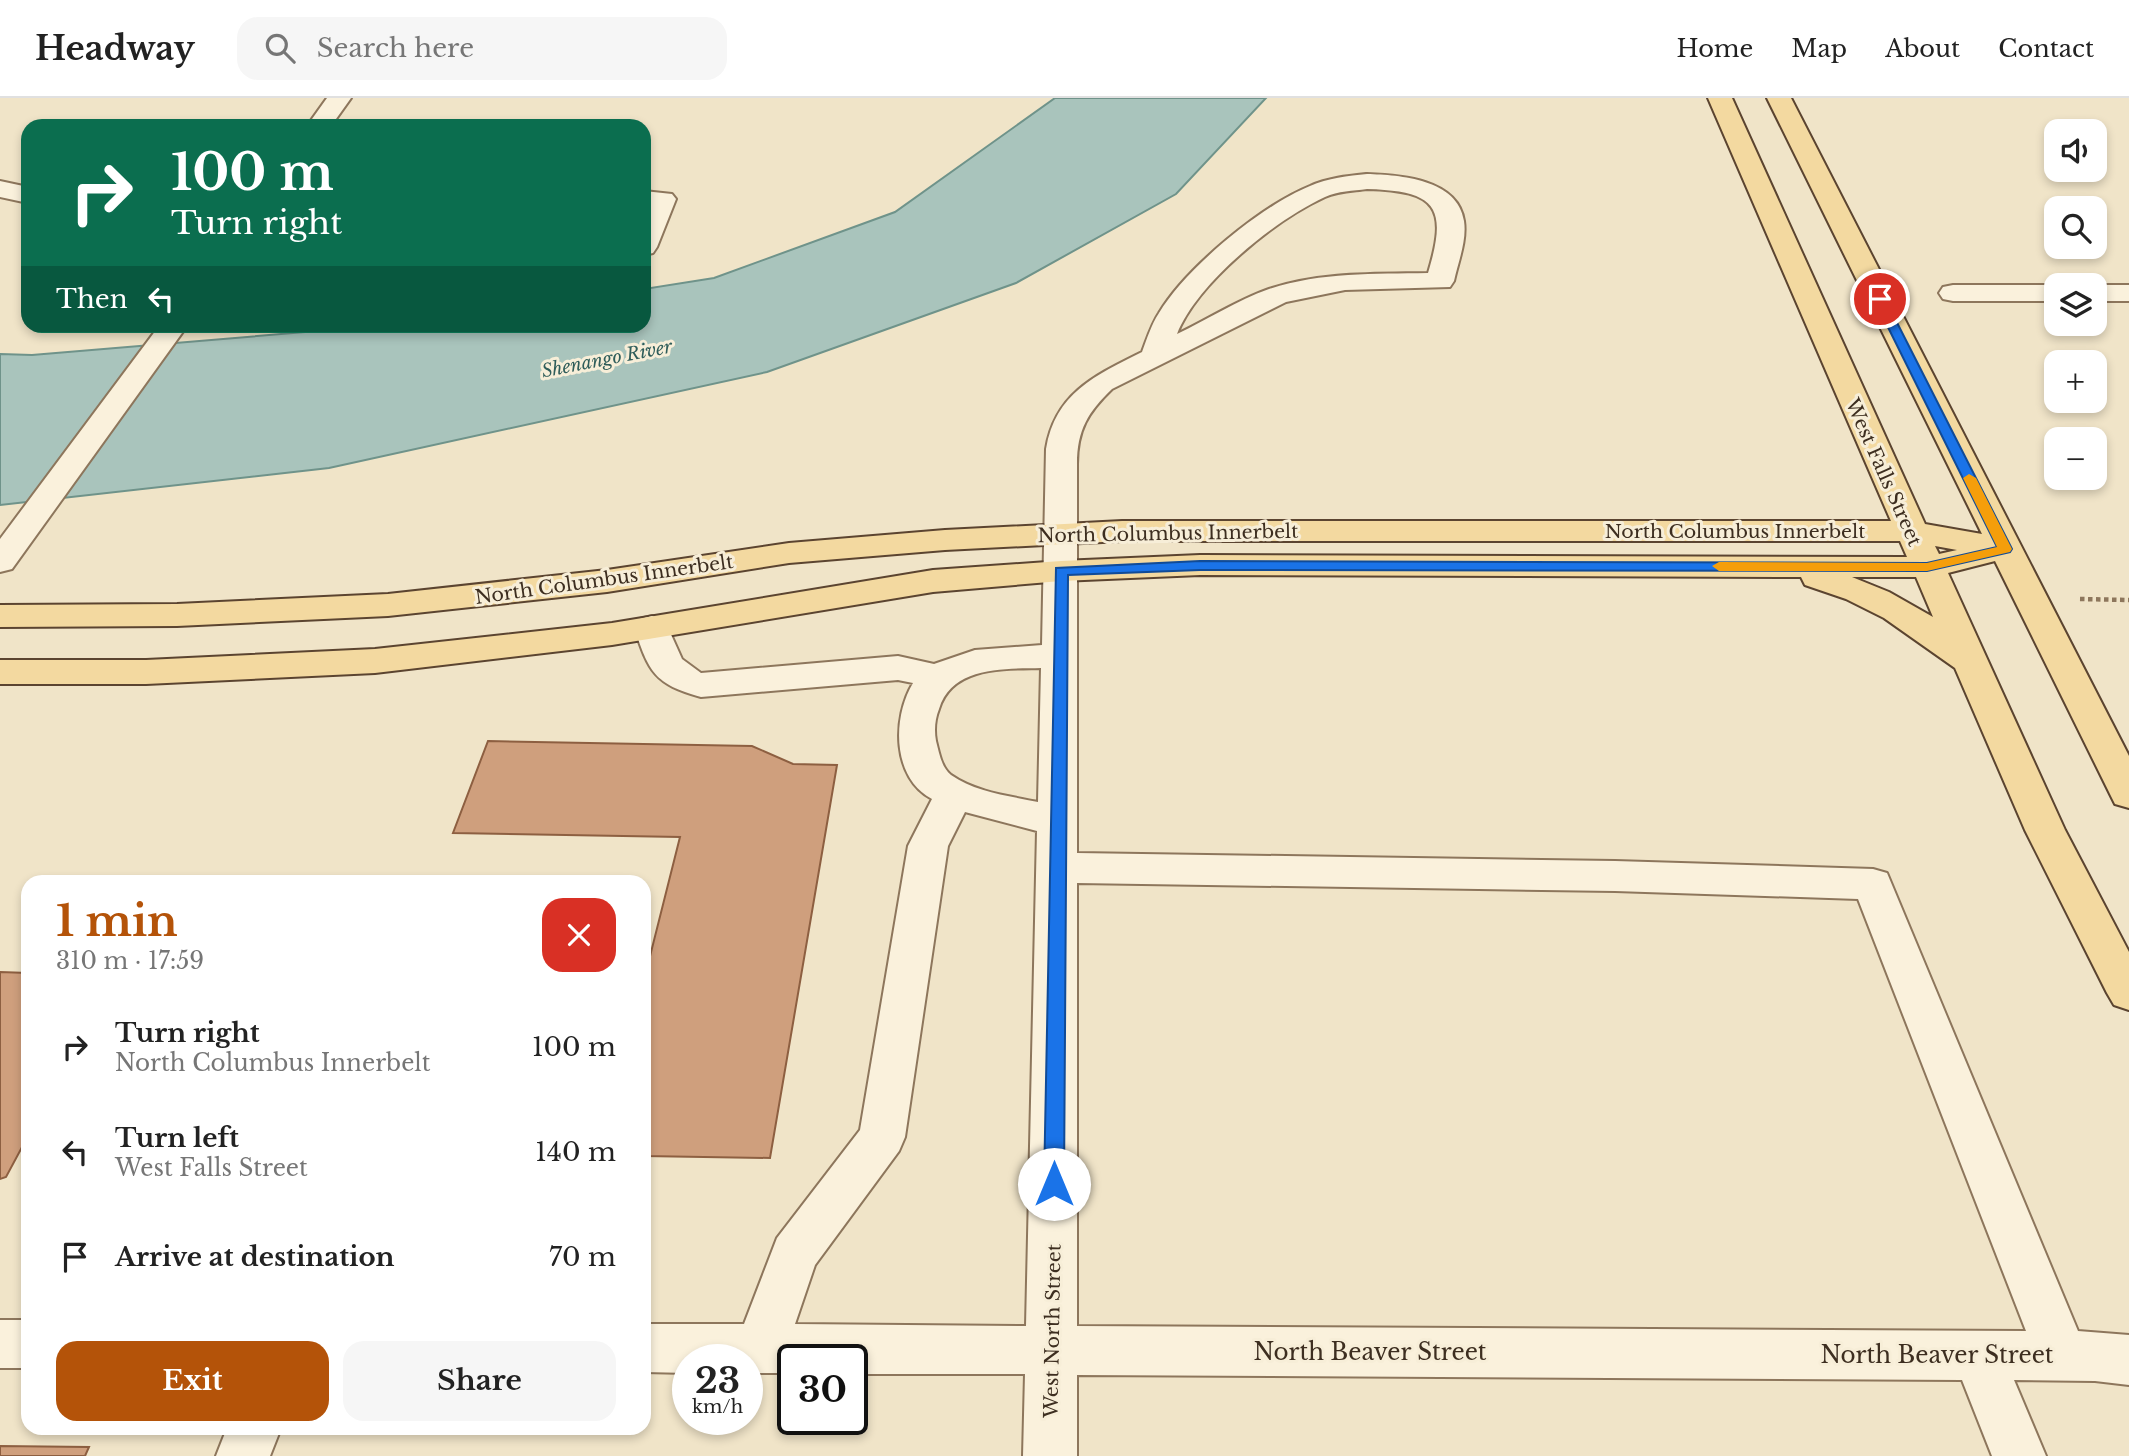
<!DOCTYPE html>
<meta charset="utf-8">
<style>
:root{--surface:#fff;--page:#f6f6f6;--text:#222;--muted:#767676;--line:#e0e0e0;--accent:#b45309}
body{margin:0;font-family:"Libre Baskerville",serif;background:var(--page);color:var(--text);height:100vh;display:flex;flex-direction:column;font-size:26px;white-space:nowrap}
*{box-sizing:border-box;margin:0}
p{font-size:23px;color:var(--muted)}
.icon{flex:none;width:38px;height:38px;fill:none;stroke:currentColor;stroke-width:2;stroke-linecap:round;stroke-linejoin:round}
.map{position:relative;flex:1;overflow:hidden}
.side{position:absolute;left:21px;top:777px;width:630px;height:560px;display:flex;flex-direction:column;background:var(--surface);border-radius:21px;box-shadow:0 4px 10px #0003}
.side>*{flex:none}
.banner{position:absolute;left:21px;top:21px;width:630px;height:214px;border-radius:21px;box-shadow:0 4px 10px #0003;background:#0b6e4f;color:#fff;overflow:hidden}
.tools{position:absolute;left:2044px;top:21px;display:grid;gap:14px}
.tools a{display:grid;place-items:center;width:63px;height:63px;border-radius:14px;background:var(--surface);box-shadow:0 4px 10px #0003;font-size:35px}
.speed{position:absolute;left:672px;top:1246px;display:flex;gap:14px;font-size:35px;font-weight:700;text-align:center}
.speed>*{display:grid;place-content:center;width:91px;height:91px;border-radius:50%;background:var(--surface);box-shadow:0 4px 10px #0003;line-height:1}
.speed small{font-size:18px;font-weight:400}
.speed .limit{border:4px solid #111;border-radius:10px;background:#fff;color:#111}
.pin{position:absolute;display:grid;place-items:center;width:60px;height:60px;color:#fff;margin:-30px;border:4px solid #fff;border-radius:50%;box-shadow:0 2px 7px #0007}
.me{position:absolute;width:77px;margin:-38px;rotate:0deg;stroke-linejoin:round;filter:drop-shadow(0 0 5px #0008)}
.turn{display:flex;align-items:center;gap:24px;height:147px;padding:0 35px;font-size:32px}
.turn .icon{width:91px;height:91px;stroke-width:2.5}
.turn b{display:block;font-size:49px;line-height:60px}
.then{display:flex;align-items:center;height:66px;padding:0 35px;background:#0003;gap:14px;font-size:26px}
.round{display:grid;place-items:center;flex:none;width:74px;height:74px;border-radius:21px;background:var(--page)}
.overview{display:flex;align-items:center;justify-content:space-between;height:119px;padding:0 35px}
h1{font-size:42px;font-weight:700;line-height:52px;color:var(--accent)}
.button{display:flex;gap:14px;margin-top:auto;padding:14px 35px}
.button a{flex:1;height:80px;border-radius:21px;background:var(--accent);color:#fff;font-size:28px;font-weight:700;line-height:80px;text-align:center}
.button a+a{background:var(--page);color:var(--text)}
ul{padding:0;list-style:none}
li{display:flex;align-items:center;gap:21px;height:105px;padding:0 35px}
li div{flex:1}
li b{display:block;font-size:26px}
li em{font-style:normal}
header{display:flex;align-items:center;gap:42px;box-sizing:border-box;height:98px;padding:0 35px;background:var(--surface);border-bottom:2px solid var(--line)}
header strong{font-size:33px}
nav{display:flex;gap:38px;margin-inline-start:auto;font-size:24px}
.search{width:490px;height:63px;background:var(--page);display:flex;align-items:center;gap:18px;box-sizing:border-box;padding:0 24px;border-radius:21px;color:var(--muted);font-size:26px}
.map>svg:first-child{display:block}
.water{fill:#a9c4bc;stroke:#6f938a;stroke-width:2}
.building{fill:#cf9f7d;stroke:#8d5f41;stroke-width:2}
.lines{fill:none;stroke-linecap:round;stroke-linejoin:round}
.minor-casing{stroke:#8d765c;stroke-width:4}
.major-casing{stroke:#5b4430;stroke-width:4}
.path{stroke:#8d765c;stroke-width:4.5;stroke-dasharray:4.5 3.5;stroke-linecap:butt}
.minor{fill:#faf1dc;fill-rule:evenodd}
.major{fill:#f3d9a0;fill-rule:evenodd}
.route{fill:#1a73e8;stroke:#114b97;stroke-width:2}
.slow{fill:#f59e0b}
.labels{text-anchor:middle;stroke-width:6;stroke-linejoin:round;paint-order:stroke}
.far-water-label{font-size:18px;font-style:italic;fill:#2f5d5a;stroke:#f7eed8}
.street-label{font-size:19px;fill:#3d2e20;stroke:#f7eed8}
.near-street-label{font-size:23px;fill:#3d2e20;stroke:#f7eed8}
</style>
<header>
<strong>Headway</strong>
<div class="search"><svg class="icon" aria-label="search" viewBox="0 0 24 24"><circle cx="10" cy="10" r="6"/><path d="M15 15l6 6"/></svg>Search here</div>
<nav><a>Home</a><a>Map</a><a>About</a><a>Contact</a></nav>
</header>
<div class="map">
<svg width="2129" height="1358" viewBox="0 0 2129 1358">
<rect width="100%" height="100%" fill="#f0e4c8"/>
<!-- water -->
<path class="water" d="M1055 0H1266L1176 96 1016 185 767 274 329 370 0 407V256L32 257 377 228H644V191L714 180 895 114Z"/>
<!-- building -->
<path class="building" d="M488 643 752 648 793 666 837 667 770 1060 644 1058V882L680 739 453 735Z
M0 874 28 875V1038L6 1079 0 1081Z
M0 1348 89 1349 85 1358H0Z"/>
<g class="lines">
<defs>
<path id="minor" d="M327 0H351L331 28H307Z
M1367 76C1400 77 1458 81 1464 123 1467 143 1458 164 1454 183L1450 189 1345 192 1286 204 1112 291C1088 314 1077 332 1077 366V755L1615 763 1873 771 1887 775 2078 1233 2129 1237V1287L2095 1283 2014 1282 2046 1358H1992L1962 1282 1077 1277V1358H1023L1025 1276H852V1262H793V1275H747V1262H688V1275L644 1274V1226H744L777 1140 860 1032 908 748 932 701C892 680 892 620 913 585L898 582 701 599C654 586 649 574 634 529L640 521 652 518 664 521 682 561 701 575 898 558 934 566 975 552 1042 547 1046 351C1055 295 1096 277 1142 254 1147 241 1151 227 1159 215 1186 170 1261 108 1310 88 1328 80 1348 78 1367 76ZM1367 91C1437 93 1448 109 1428 175 1374 176 1321 174 1269 191 1237 202 1207 222 1177 236 1197 185 1275 122 1325 99 1338 93 1353 93 1367 91ZM1041 570 1038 704C1009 698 975 694 951 677 941 669 939 654 936 643 934 632 935 621 939 611 952 568 1004 571 1041 570ZM965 714 1037 733 1026 1228 795 1226 815 1167 899 1053 905 1039 948 748ZM1077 785 1615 793 1858 801 2026 1233 1077 1228Z
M0 83 28 89V105L0 99Z
M644 93 672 96 676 101 657 149 653 155 644 157V117L647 109H644Z
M1953 187H2058L2056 203H1953L1943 201 1939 195 1943 189Z
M2093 187H2129V203H2095Z
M159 228H187L12 471 0 474V441Z
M0 1222H28V1270H0Z
M227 1330H281L270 1358H216Z"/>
<path id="major" d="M1708 0H1732L1925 426 1982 436 1767 0H1791L2129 658V710L2115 706 2110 696 1995 463 1948 475 2065 732 2129 854V912L2114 907 2107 895 2025 732 1955 570 1884 520 1846 501 1805 487 1801 479 1200 477 1061 483 933 494 612 547 375 575 146 586H0V562H146L375 551 612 525 933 472 1061 463 1200 457 1907 459 1900 443H1122L945 452 789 465 607 494 388 518 177 528 0 529V507L177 506 388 496 607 472 789 445 945 432 1122 423H1891ZM1935 448 1957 452 1939 456ZM1852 479H1916L1933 519 1889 494Z"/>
</defs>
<!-- minor casing -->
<use href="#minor" class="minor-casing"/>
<!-- major casing -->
<use href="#major" class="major-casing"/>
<!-- path -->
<path class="path" d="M2080 501 2129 502"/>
<!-- minor -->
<use href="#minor" class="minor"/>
<!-- major -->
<use href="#major" class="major"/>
</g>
<!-- route -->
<path class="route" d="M1880 197 1885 201 2012 451 2010 454 1927 473 1200 472 1068 477 1064 1086 1061 1092 1054 1094 1047 1092 1044 1086 1056 470 1200 463 1927 465 1997 449 1874 201Z"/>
<!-- slow -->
<path class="slow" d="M1969 376 1976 380 2012 451 2010 454 1927 473H1719L1712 468 1719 464 1927 465 1997 449 1963 380Z"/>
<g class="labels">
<!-- far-water labels -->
<g class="far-water-label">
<text transform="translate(607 261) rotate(-11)" y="6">Shenango River</text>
</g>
<!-- street labels -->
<g class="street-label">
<text transform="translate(1884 374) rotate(66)" y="7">West Falls Street</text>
<text x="1735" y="440">North Columbus Innerbelt</text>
<text transform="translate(1168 435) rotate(-1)" y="7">North Columbus Innerbelt</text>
<text transform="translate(604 481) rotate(-8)" y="7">North Columbus Innerbelt</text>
<text transform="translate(1052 1233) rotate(-89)" y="7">West North Street</text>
</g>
<!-- near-street labels -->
<g class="near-street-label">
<text x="1370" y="1262">North Beaver Street</text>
<text x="1937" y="1265">North Beaver Street</text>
</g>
</g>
</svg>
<div class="tools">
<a><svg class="icon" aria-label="sound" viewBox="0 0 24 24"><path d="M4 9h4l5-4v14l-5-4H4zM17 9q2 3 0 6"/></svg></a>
<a><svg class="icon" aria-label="search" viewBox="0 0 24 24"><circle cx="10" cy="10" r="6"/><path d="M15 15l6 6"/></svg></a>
<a><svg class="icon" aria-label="layers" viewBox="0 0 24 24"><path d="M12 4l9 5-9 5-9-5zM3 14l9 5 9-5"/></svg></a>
<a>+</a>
<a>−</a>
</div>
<div class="speed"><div>23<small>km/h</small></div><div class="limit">30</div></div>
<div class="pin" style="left:1880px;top:201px;background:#d93025"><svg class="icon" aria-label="arrive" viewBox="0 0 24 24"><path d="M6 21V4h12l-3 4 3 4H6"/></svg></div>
<svg class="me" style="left:1054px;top:1086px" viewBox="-20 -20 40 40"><circle r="19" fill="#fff"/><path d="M0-13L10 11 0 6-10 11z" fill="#1a73e8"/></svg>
<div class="banner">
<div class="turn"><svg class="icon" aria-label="right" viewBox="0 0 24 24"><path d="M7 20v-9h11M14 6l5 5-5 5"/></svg><div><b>100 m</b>Turn right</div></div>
<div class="then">Then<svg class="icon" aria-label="left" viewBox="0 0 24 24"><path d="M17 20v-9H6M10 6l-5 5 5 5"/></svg></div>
</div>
<section class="side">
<div class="overview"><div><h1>1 min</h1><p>310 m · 17:59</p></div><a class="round" style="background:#d93025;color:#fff"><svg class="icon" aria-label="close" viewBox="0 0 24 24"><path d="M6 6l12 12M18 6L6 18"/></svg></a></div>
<ul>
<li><svg class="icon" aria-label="right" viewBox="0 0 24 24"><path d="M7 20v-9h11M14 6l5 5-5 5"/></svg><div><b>Turn right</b><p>North Columbus Innerbelt</p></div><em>100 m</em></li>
<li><svg class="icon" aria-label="left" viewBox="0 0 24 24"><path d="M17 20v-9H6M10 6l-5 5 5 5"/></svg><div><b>Turn left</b><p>West Falls Street</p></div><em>140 m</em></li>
<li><svg class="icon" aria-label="arrive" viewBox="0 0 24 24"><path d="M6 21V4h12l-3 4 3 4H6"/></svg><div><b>Arrive at destination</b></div><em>70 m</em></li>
</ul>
<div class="button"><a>Exit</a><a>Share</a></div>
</section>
</div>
